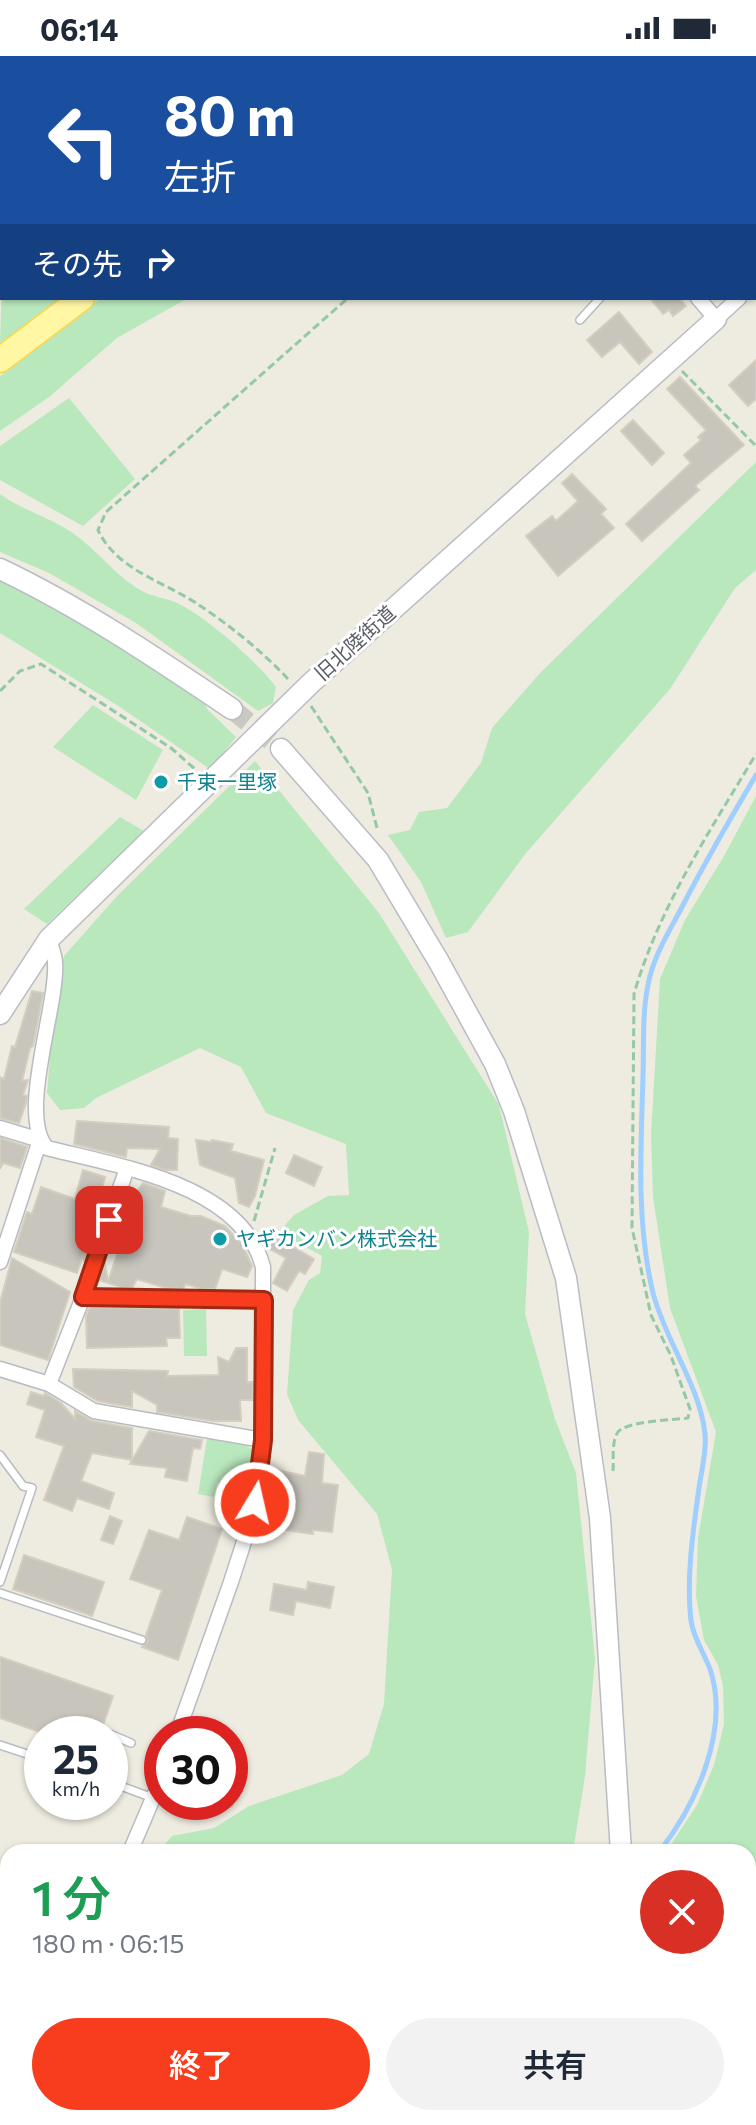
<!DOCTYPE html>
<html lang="ja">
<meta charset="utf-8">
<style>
:root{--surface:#fff;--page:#f2f2f3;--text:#1f2937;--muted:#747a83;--accent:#f73d1d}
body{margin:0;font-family:Commissioner,"Noto Sans JP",sans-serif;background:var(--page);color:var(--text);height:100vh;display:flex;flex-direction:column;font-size:30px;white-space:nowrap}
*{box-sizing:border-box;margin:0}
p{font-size:26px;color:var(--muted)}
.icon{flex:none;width:44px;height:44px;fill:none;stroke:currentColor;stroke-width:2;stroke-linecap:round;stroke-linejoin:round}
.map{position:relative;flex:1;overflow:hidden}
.panel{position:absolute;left:0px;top:1788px;width:756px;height:282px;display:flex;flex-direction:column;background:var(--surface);border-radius:24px 24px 0 0;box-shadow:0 2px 6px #0004}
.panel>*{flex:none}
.banner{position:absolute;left:0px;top:0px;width:756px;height:244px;box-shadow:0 2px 6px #0004;background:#1a4fa0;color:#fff;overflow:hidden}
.speed{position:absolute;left:24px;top:1660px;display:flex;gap:16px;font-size:40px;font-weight:700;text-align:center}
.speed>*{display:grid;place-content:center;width:104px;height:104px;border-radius:50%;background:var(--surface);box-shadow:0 2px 6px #0004;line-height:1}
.speed small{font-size:20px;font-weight:400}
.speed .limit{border:12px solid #d22;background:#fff;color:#111}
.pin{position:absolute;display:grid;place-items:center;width:68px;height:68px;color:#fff;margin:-34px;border-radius:16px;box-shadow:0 4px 12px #0006}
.me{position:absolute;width:88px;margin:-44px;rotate:9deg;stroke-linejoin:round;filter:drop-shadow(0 0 6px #0008)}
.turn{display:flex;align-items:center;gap:28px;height:168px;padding:0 32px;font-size:36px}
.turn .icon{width:104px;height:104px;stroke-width:2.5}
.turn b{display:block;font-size:56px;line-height:68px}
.then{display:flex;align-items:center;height:76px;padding:0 32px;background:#0003;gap:16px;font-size:30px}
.round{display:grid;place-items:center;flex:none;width:84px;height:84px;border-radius:42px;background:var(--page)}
.head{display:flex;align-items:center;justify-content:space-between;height:136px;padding:0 32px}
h1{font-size:48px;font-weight:600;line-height:60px;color:#1e9e55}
.cta{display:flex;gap:16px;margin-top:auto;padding:16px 32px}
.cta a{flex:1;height:92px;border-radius:48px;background:var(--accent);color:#fff;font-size:32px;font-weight:600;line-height:92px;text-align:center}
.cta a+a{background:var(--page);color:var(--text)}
.status{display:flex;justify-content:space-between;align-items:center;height:56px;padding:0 40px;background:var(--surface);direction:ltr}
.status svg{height:22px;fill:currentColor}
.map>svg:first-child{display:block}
.green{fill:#bae8bd}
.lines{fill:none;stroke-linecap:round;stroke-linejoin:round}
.stream{stroke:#9fceff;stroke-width:5}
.building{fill:#c8c5bd;stroke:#d3cebe;stroke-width:2}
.secondary-tunnel{stroke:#c9c8c1;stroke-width:20;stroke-dasharray:20 10;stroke-linecap:butt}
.lane-casing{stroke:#b8bbc1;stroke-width:10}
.street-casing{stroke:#b8bbc1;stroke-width:17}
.secondary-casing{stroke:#b9bcc4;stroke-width:23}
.primary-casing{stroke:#fdd74a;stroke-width:27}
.path{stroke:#93c9a6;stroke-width:3;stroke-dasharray:8 4;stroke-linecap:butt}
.lane{stroke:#fff;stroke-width:7}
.street{stroke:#fff;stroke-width:14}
.secondary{stroke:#fff;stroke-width:20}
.primary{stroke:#fff7a4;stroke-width:24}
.route-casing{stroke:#a12813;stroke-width:20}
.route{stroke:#f73d1d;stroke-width:14}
.culture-dot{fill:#0f9aa8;stroke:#fff;stroke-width:3}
.labels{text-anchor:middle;stroke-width:6;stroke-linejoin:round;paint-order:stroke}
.street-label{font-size:20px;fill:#595d63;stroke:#fff}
.culture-label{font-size:20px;fill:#0d838f;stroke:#fff;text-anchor:start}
</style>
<div class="status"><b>06:14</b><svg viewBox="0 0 49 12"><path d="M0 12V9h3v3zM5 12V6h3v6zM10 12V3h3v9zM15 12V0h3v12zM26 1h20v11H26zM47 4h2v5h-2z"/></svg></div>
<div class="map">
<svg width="756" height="2069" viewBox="0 0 756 2069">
<rect width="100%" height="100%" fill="#eeebe0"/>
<!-- green -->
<path class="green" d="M443 0H653L433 2Z
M2 222V242H63L0 287Z
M102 242H188L117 282 49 341 0 375V320L72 262Z
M69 342 135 423 83 470 0 424V390Z
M756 406V514L735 532 670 633 526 797 468 876 446 882 421 826 388 779 410 774 419 756 447 752 481 707 492 672 540 617Z
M0 438C22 454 49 461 71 476 97 493 115 520 142 535 153 541 166 542 177 547 207 561 256 605 276 631L273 647 258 655 136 567 49 517 0 496Z
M0 524 143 603 200 639 208 654 236 681 210 713 120 651 0 577Z
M93 649 163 694 136 744 53 691Z
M255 705 379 857 499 1049 529 1176 525 1258 555 1363 576 1417 595 1602 585 1720 573 1796H158L172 1780 214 1772 249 1750 342 1719 369 1698 384 1648 392 1513 377 1458 298 1364 287 1338 293 1254 309 1224 320 1217 322 1200 289 1182 285 1169 294 1159 328 1140 349 1139 346 1088 266 1057 241 1011 200 992 96 1042 84 1052 60 1054 47 1037 55 937 64 900 118 839Z
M756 740V1819L748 1831V1796H666L697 1749 714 1709 724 1668 723 1630 718 1609 704 1584 696 1540 698 1482 716 1376 670 1252 653 1141 651 1079 660 923 685 864 724 800Z
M120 761 144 775 47 868 24 853Z
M206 1253 207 1300H184L183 1254Z
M207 1383 246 1389 253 1394 249 1420 230 1417 227 1429 217 1427 214 1441 198 1438Z
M748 1878 756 1882V2069H691L687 2062H748Z
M12 2062H318L309 2069H10Z
M482 2062H542L545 2069H480Z"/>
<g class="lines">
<!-- stream -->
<path class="stream" d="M659 1796C696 1749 729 1676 711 1616 705 1598 694 1584 691 1565 686 1522 693 1475 699 1432 701 1416 707 1395 705 1378 700 1330 665 1284 653 1237 636 1166 641 1092 643 1020 644 990 642 958 648 929 653 901 669 876 682 851 705 806 730 763 756 719
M679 2062 683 2069"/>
</g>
<!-- building -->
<path class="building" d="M650 242H684L681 244 686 250 673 260 669 254 663 258Z
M619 256 652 296 639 308 620 286 602 301 587 284Z
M756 304V343L748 350 729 329Z
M680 321 744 389 695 430 699 434 642 485 626 468 691 407 684 399 701 384 698 381 706 374 667 333Z
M633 364 664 397 652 409 621 375Z
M572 418 606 453 601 458 614 472 558 520 526 480 552 460 556 465 578 445 562 427Z
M32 935 43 937 33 990 30 992 22 1025 28 1024 23 1039 27 1040 26 1047 19 1067 0 1062V1021L4 1023 12 990 15 991Z
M77 1065 169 1071 168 1082 178 1083 177 1114H166L151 1109 160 1093 127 1092 126 1101 74 1088Z
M0 1082 27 1091 20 1112 3 1107 0 1113Z
M196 1084 211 1086 212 1084 233 1088 231 1095 264 1104 255 1140 249 1151 239 1147 235 1122 200 1109Z
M294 1099 322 1111 314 1130 286 1117Z
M83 1114 105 1121 93 1165 98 1163V1166L84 1206V1197L77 1217 14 1196 27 1156 32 1158 41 1131 75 1143Z
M143 1127 165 1135 161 1151 191 1160H201L225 1170 242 1188 252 1210 247 1221 222 1213 215 1233H202L186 1228 183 1233 166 1232 137 1223 132 1232H123L99 1224 105 1208 108 1226 133 1150H127Z
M275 1180 314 1203 305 1218 299 1215 287 1235 273 1227 286 1202 268 1192Z
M12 1202 70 1236 48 1304 0 1289V1247Z
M90 1251 179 1253 180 1282H166L167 1290 87 1292 86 1260Z
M236 1292H247V1326H253V1344H240L241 1365H213L157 1356V1349L132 1335V1351L98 1345 74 1331 73 1313 168 1315 167 1320 219 1319 218 1301 229 1306Z
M31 1336 44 1340 45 1337 61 1347 75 1363V1355L92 1365 132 1372V1404L92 1397 81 1425 114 1437 109 1453 77 1442 72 1455 44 1444 64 1390 36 1381 45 1354 27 1348Z
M149 1375 202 1384 200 1393 193 1392 187 1425 165 1421 167 1412 130 1408Z
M309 1396 324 1398 322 1427 338 1429 332 1476 313 1474V1478L285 1474 291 1434 273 1431 276 1414 305 1420Z
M231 1423 246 1425 242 1448 225 1446Z
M110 1460 122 1465 113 1488 101 1484Z
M187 1461 222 1473 178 1604 142 1591 148 1585 146 1579 162 1534 130 1523 149 1474 179 1484Z
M24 1499 104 1526 92 1560 13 1533Z
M308 1526 334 1531 330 1552 296 1545 293 1559 270 1554 274 1528 307 1534Z
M0 1601 113 1640 100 1678H45L0 1662Z"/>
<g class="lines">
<!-- secondary-tunnel -->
<path class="secondary-tunnel" d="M232 653 281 693"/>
<defs>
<path id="lane" d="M580 264 600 242
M0 1399 23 1430 32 1432 0 1526
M0 1537 142 1584
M110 1678 131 1687
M0 1689 42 1703
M110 1726 153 1742"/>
<path id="street" d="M754 228 756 227
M698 242 716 263 739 242
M49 883C51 891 55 899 55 907 58 950 17 1060 47 1092 117 1110 242 1128 263 1211V1384L259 1428 250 1467 231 1526 177 1678
M0 1072 40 1084 0 1206
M83 1241 264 1244
M0 1313 49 1328 94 1355 263 1384
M49 1328 83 1241 127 1112
M130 1796 162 1721
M1 2069 8 2027"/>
<path id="secondary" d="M0 513C82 552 156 602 232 653
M281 693 378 804 439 906 495 1008 514 1055 566 1222 600 1462 621 1796
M0 958 49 883 311 627 716 263
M647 2062 648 2069"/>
<path id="primary" d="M709 2 714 0
M0 304 82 242"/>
</defs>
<!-- lane casing -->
<use href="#lane" class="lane-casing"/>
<!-- street casing -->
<use href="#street" class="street-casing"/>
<!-- secondary casing -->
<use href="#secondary" class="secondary-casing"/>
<!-- primary casing -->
<use href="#primary" class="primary-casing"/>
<!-- path -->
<path class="path" d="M521 2 547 0
M0 138 2 145
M754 197 756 199
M0 205 2 203
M682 315 755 389
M288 623C262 595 228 568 196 547 162 525 116 513 98 474L106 456 348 242
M0 635 20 615 41 608 171 692 196 714
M311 650 368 737 377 772
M254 1165 275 1092
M613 1415C614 1404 611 1386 618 1376 627 1365 673 1364 688 1362L690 1353 671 1300 651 1259 632 1172 634 938C659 851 710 775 756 698
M360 2069 376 2064"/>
<!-- lane -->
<use href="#lane" class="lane"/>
<!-- street -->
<use href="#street" class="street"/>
<!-- secondary -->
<use href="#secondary" class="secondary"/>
<!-- primary -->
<use href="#primary" class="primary"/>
</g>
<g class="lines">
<defs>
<path id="route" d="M109 1164 83 1241 264 1244 263 1384 255 1447"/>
</defs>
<!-- route casing -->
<use href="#route" class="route-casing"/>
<!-- route -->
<use href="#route" class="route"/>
</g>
<!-- markers -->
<g class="culture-dot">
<circle cx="161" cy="726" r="8"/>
<circle cx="220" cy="1183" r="8"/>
</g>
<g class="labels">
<!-- street labels -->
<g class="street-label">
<text transform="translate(355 587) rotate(-42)" y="7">旧北陸街道</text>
</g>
<!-- culture labels -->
<g class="culture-label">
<text x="177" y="733">千束一里塚</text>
<text x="236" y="1190">ヤギカンバン株式会社</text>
</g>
</g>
</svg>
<div class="speed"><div>25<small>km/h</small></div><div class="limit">30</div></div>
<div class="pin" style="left:109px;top:1164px;background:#d93025"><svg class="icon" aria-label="arrive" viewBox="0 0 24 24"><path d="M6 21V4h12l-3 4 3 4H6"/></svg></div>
<svg class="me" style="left:255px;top:1447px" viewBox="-20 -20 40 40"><circle r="17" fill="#f73d1d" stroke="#fff" stroke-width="3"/><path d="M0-11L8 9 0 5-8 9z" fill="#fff"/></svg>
<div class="banner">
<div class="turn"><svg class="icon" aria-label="left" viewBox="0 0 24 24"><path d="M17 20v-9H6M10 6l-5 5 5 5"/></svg><div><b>80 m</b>左折</div></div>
<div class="then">その先<svg class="icon" aria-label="right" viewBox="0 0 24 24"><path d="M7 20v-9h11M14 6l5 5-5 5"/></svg></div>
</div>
<section class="panel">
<div class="head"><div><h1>1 分</h1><p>180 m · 06:15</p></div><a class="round" style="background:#d93025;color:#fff"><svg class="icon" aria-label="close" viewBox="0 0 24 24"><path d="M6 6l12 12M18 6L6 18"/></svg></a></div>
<div class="cta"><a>終了</a><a>共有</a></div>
</section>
</div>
